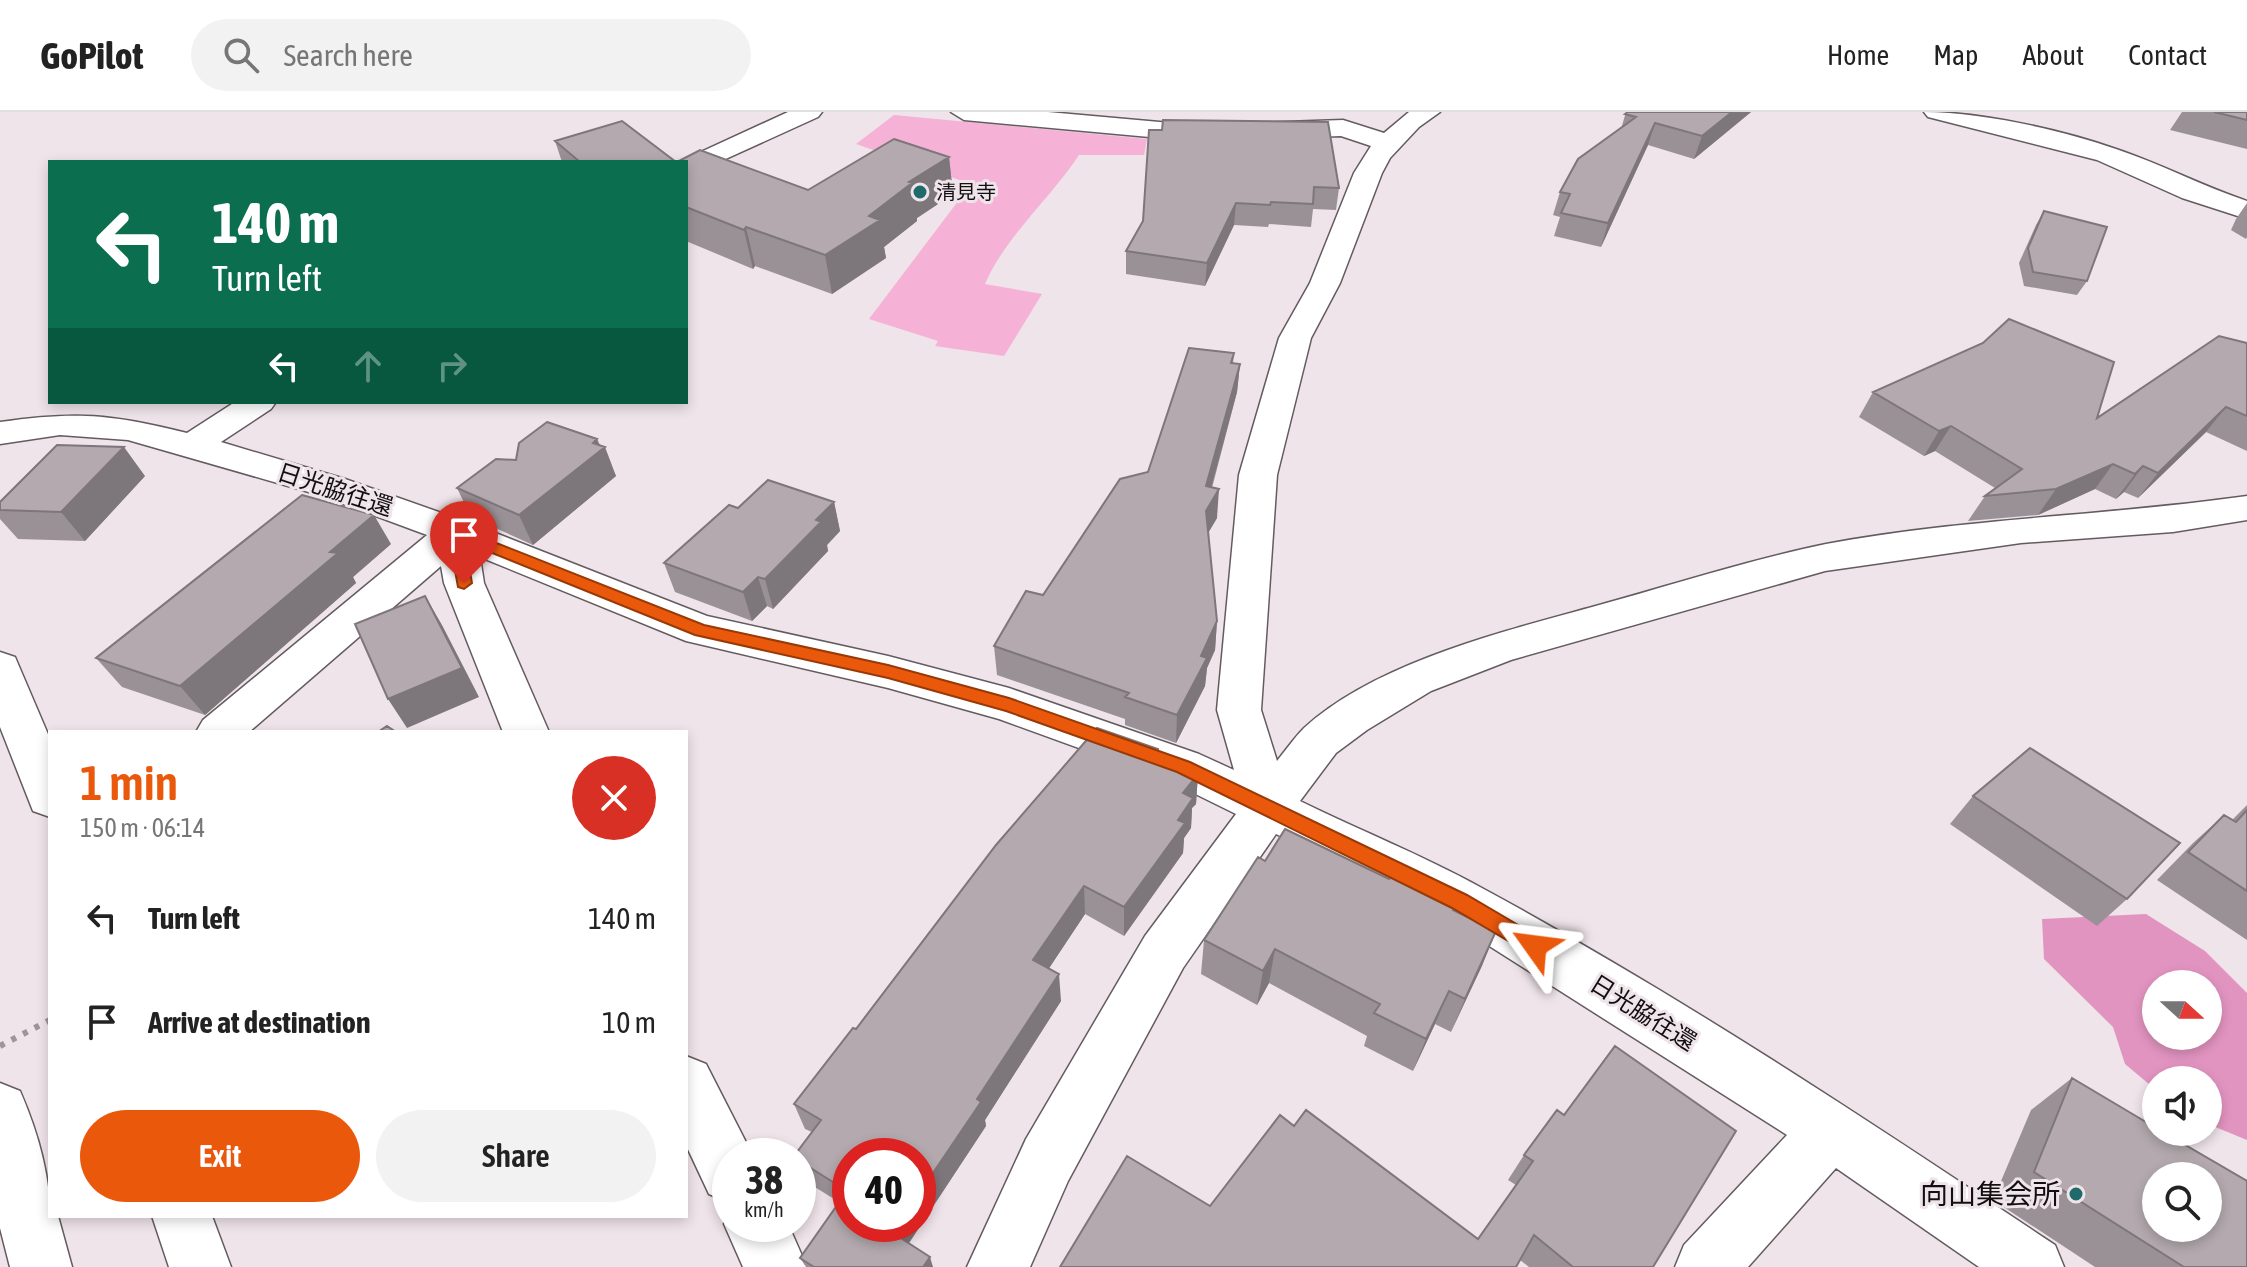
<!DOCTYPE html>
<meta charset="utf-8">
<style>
:root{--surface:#fff;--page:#f2f2f2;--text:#222;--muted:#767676;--line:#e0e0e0;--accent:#ea580c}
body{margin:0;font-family:"Asap Condensed","Noto Sans JP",sans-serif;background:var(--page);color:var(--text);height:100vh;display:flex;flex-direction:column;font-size:30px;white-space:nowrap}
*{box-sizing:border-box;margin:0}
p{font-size:26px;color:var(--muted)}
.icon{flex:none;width:44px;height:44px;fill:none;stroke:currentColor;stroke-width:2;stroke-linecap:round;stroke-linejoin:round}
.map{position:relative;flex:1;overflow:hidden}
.sheet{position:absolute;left:48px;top:618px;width:640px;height:488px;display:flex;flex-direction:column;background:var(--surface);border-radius:0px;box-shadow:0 4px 12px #0003}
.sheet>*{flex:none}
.top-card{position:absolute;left:48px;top:48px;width:640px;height:244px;border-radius:0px;box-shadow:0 4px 12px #0003;background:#0b6e4f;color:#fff;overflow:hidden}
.needle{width:52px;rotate:111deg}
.fabs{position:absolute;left:2142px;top:858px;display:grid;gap:16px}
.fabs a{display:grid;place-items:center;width:80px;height:80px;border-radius:50%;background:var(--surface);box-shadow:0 4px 12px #0003;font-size:40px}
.speed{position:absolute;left:712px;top:1026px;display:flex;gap:16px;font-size:40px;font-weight:700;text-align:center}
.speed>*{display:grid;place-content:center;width:104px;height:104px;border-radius:50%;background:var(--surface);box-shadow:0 4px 12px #0003;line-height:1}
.speed small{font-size:20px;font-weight:400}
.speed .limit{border:12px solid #d22;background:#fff;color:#111}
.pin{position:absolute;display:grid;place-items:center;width:68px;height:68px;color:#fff;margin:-82px -34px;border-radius:50% 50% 50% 0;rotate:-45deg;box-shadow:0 0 8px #0007}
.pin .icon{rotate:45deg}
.me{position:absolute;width:88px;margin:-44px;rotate:301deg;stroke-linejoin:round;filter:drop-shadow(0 0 6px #0008)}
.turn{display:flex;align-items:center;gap:28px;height:168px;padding:0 32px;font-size:36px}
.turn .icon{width:104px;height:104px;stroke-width:2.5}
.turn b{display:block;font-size:56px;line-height:68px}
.lanes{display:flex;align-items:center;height:76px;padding:0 32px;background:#0003;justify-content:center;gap:40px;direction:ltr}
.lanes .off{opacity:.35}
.round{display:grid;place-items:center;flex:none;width:84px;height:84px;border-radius:42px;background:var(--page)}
.head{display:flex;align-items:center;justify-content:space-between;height:136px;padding:0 32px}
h1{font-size:48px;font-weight:600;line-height:60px;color:var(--accent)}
.cta{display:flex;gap:16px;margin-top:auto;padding:16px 32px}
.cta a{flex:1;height:92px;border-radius:48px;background:var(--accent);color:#fff;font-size:32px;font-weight:600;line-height:92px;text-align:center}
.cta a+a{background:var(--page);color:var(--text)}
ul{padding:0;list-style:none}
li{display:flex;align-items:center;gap:24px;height:104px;padding:0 32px}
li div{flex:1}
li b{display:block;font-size:30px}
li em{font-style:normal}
header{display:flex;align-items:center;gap:48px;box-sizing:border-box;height:112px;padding:0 40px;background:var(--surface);border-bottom:2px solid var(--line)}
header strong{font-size:38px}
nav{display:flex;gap:44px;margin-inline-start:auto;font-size:28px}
.search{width:560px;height:72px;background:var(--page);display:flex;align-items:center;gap:20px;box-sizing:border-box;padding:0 28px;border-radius:44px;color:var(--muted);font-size:30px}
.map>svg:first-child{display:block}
.green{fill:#f5b1d6}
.forest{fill:#e294c0;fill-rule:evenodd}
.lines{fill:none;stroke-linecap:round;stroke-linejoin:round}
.minor-casing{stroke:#645b60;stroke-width:3}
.highway-casing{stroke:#645b60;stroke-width:3}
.path{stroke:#9d9599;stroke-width:6;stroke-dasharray:5 8;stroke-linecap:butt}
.minor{fill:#fff;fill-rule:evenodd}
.highway{fill:#fff;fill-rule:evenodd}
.wall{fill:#9a9196}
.shaded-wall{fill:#7d767a}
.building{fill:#b3a9ae;stroke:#7d767a;stroke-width:2;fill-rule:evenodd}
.route{fill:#ea580c;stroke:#983908;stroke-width:2}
.poi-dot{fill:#1f6b6c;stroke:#efe4ea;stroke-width:3}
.labels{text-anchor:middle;stroke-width:6;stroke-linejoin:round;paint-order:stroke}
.far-poi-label{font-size:20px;fill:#120f10;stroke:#efe4ea;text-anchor:start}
.street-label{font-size:24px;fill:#120f10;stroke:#efe4ea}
.near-poi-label{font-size:28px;fill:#120f10;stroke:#efe4ea;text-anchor:end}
</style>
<header>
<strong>GoPilot</strong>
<div class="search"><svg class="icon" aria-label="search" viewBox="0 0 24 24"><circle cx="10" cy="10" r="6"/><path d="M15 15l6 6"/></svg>Search here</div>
<nav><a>Home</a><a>Map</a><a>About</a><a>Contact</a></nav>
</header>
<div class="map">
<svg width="2247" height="1155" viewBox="0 0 2247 1155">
<rect width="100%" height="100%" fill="#efe4ea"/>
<!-- green -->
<path class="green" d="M894 3 1147 27 1144 43H1079C1050 87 1005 125 985 172L1042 182 1004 244 935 234 938 229 869 207 971 72 856 32Z"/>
<!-- forest -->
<path class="forest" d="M2146 802 2205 839 2247 881V1028L2208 1012V968H2156V978L2125 952 2113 915 2044 847 2042 807ZM2156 872H2208V924H2156Z"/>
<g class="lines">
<defs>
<path id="minor" d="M788 0H822L818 5 686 65V50H679Z
M951 0H1048L1193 13 1343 8 1384 21 1409 0H1440L1419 15 1390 46 1382 61 1340 171 1311 226 1277 363 1261 598 1277 649C1286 638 1294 626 1304 616 1375 551 1501 520 1592 495 1669 474 1748 448 1826 432 1965 406 2107 404 2247 384V408L2173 420 2021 431 1825 459 1511 548 1431 579 1367 618 1336 641 1300 689C1359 718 1422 743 1480 775 1678 882 1867 1008 2055 1133L2064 1155H1979L1836 1056 1748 1155H1675L1684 1133 1787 1023 1442 804 1276 722 1183 856 1068 1069 1030 1155H967L1026 1027 1145 824 1236 702 1167 668 999 607 888 576 686 529 480 445 484 471 549 620H503L444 471 441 454 249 620H196L203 608 427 423 319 383 128 328 60 323 0 332V310C76 299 112 302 187 321L235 290H276L271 297 221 330 345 367 470 411 707 504 888 544 1009 576 1199 642 1234 658 1217 598 1239 363 1279 226 1310 171 1354 61 1371 34 1341 24 1193 29 964 8Z
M1924 0C1981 0 2062 18 2116 37 2161 52 2202 74 2247 89V107L2182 86 2097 48 1928 5Z
M686 944 706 952 753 1044H730V1091L709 1082 686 1033Z
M730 1099V1112H788L807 1155H743L724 1112Z"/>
<path id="highway" d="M0 540 15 545 50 627V705L33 699 0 615Z
M0 971 20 979C37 1018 50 1062 50 1104H58L72 1155H10L0 1116Z
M152 1104H212L231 1155H169Z"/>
</defs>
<!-- minor casing -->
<use href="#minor" class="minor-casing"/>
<!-- highway casing -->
<use href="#highway" class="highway-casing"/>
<!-- path -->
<path class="path" d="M0 934 50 908"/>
<!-- minor -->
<use href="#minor" class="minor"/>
<!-- highway -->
<use href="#highway" class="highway"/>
</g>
<!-- wall -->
<path class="wall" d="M1626 0H1751L1694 47 1648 33 1601 135 1554 124 1560 105 1553 103 1560 80 1621 17Z
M2182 0H2247V37L2170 18Z
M1149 18 1339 76 1336 98 1313 97 1311 115 1269 112 1268 115 1234 113 1205 174 1126 162V139L1143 109Z
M555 29 676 50H562Z
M949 45 953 82 917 106V109L884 135 886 146 832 182 755 154 753 157 686 129V50L808 78Z
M2247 91V125L2246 127 2231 118 2236 107Z
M2044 99 2087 169 2077 183 2024 174 2019 151 2036 113Z
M2247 231V339L2206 320 2138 386 2124 380 2116 387 2095 377 2038 403 1968 409 1985 384 1995 376 1935 339 1924 344 1859 305 1873 280 2097 306Z
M1234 241 1233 252H1240L1237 280 1212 376 1217 406 1208 421 1217 509 1215 538 1207 556 1205 574 1176 631 1125 613V607L997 563 994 534 1043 483 1148 360Z
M597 327 616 364 533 433 471 405 457 376 516 348Z
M145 364 85 429 18 427 0 407V390Z
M834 390 840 419 827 433 828 439 773 497 767 494 752 509 675 480 664 451 738 396Z
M391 432 353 465 356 471 205 603 122 575 96 546Z
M1158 641 1198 662 1196 692 1192 696 1191 716 1184 726 1183 741 1124 824 1085 802 1049 856 1061 889 985 1008 986 1014 909 1131 933 1155H806L800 1146 839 1090 805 1069 798 1055V1044L812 1020 805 1017 794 992 856 917Z
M1973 684 2127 787 2097 814 1950 712Z
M2247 693V828L2157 768 2193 731 2224 703 2232 708Z
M1265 749 1454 799 1496 819 1451 920 1435 912 1413 959 1364 934 1367 924 1269 871 1257 893 1201 862 1204 828Z
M2072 966 2247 1155H2095L1993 1088 2031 998Z
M1557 998 1653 1155H1529L1520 1148 1210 1094 1294 1014 1478 1127 1516 1073 1508 1068 1524 1043Z"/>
<!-- shaded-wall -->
<path class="shaded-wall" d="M1732 0H1751L1694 47 1702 24Z
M1655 11 1648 33 1601 135 1608 111Z
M949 45 953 82 917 106V109L884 135 886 146 832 182 825 143 909 70Z
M1236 91 1234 113 1205 174 1207 151Z
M746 115 755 154 753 157 744 118Z
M1240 252 1237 280 1204 402 1206 374Z
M2226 295 2206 320 2138 386 2158 361Z
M1951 314 1935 339 1924 344 1939 319Z
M597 327 601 339 605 335 616 364 533 433 519 403Z
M124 335 145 364 85 429 61 400Z
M2113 352 2095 377 2038 403 2056 377Z
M2143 354 2124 380 2116 387 2135 362Z
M1219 377 1217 406 1204 428 1206 399Z
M834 390 840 419 827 433 828 439 773 497 765 467 816 408Z
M374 403 391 432 353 465 356 471 205 603 180 574 330 440Z
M758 465 767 494 752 509 743 480Z
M425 484 442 513 479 585 407 616 388 587Z
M1217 509 1215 538 1207 556 1205 574 1176 631 1177 603 1201 544Z
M1198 662 1196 692 1192 696 1191 716 1184 726 1183 741 1124 824V795L1178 708 1183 681Z
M1084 774 1085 802 1036 876 1033 848Z
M1496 819 1482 854 1451 920 1465 887Z
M1275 837 1269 871 1257 893 1263 859Z
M1059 862 1061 889 985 1008 986 1014 901 1143 893 1121 899 1112H918V1083L977 987Z
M1449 879 1435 912 1413 959 1426 927Z
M930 1145 933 1155H923Z"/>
<!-- building -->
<path class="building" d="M1628 0H1732L1702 24 1655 11 1608 111 1561 101 1570 82 1560 80 1578 47 1636 5 1625 2Z
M2214 0H2247V8Z
M1163 8 1328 10 1339 76 1314 75 1313 92 1271 90 1270 93 1236 91 1207 151 1126 139 1143 109 1149 18H1162Z
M622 9 676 50H580L555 29Z
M894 27 949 45 909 70 912 71 869 104 880 108 825 143 746 115 744 118 686 95V50H677L700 38 808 78Z
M2044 99 2107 115 2087 169 2033 160 2028 136Z
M2009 207 2114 250 2097 306 2219 224 2247 231V304L2226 295 2158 361 2143 354 2135 362 2113 352 2056 377 1985 384 2022 357 1951 314 1939 319 1873 280 1983 231Z
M1189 236 1234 241 1231 251 1240 252 1206 374 1219 377 1206 399 1217 509 1201 544 1207 546 1177 603 1125 585 1129 581 994 534 1026 479 1043 483 1120 367 1148 360Z
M547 310 597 327 593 331 605 335 519 403 457 376 496 347 516 348 519 331Z
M57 333 124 335 61 400 0 398V390Z
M768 368 834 390 816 408 821 410 765 467 758 465 743 480 664 451 729 393 738 396Z
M302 383 374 403 330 440 338 441 180 574 96 546Z
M425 484 462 556 388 587 355 512Z
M387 614 396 620H378Z
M1097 616 1158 637 1156 641 1198 662 1183 681 1193 686 1178 708 1185 711 1124 795 1084 774 1033 848 1059 862 977 987 981 990 918 1083V1044H850V1112H899L893 1121 930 1145 923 1155H814L800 1146 847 1079 798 1048V1044H794L821 1008 794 992 853 916 856 917 996 733Z
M2030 636 2180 731 2127 787 1973 684Z
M2247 698V779L2188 740 2224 703 2236 710Z
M1285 717 1389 767 1394 760 1457 790 1453 798 1496 819 1465 887 1449 879 1426 927 1374 901 1380 892 1275 837 1263 859 1204 828 1258 745 1265 749Z
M1615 934 1736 1019 1653 1155H1573L1534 1123 1516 1155H1060L1127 1044 1210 1094 1280 1003 1294 1014 1306 998 1478 1127 1533 1049 1524 1043 1557 998 1564 1003Z
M2072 966 2156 1016V1020H2163L2247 1069V1155H2184L2034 1060ZM2156 1064H2208V1116H2156Z"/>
<!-- route -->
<path class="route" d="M456 415 704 513 888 553 1009 586 1190 650 1467 783 1542 827 1546 834 1542 840H1527L1452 796 1177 660 1006 599 888 566 695 523 465 430 472 471 464 477 458 475 448 420Z"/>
<!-- markers -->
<g class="poi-dot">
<circle cx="920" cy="80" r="8"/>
<circle cx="2076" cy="1082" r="8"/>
</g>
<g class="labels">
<!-- far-poi labels -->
<g class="far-poi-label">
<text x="936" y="87">清見寺</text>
</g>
<!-- street labels -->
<g class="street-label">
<text transform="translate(335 378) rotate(18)" y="8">日光脇往還</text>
<text transform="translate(1643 901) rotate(32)" y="8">日光脇往還</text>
</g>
<!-- near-poi labels -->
<g class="near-poi-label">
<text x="2060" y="1092">向山集会所</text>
</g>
</g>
</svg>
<div class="fabs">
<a><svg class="needle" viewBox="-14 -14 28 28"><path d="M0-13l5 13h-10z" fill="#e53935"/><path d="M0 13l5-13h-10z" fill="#767676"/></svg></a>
<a><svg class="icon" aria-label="sound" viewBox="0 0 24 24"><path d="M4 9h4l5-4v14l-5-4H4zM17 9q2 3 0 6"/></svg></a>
<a><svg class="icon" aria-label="search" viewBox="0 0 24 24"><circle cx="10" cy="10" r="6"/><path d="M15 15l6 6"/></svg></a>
</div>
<div class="speed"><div>38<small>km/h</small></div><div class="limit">40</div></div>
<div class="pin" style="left:464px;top:471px;background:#d93025"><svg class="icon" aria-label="arrive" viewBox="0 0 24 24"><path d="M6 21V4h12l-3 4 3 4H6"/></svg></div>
<svg class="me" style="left:1535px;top:834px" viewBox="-20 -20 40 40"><path d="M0-17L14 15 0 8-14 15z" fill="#ea580c" stroke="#fff" stroke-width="4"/></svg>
<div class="top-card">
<div class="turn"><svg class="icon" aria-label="left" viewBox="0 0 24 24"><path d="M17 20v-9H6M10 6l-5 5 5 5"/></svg><div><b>140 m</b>Turn left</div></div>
<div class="lanes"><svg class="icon" aria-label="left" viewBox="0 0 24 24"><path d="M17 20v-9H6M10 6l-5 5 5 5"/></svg><svg class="icon off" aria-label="ahead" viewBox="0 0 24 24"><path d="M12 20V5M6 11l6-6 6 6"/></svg><svg class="icon off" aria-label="right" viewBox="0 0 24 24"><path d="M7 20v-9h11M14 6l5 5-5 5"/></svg></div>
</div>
<section class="sheet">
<div class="head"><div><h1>1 min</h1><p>150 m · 06:14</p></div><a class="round" style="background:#d93025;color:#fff"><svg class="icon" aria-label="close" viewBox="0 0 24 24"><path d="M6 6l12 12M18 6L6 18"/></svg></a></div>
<ul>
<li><svg class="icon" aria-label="left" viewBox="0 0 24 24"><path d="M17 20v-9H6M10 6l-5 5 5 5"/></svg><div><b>Turn left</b></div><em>140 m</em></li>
<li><svg class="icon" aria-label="arrive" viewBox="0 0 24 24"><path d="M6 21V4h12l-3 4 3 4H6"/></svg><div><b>Arrive at destination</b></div><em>10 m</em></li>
</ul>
<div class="cta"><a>Exit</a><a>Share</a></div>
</section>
</div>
